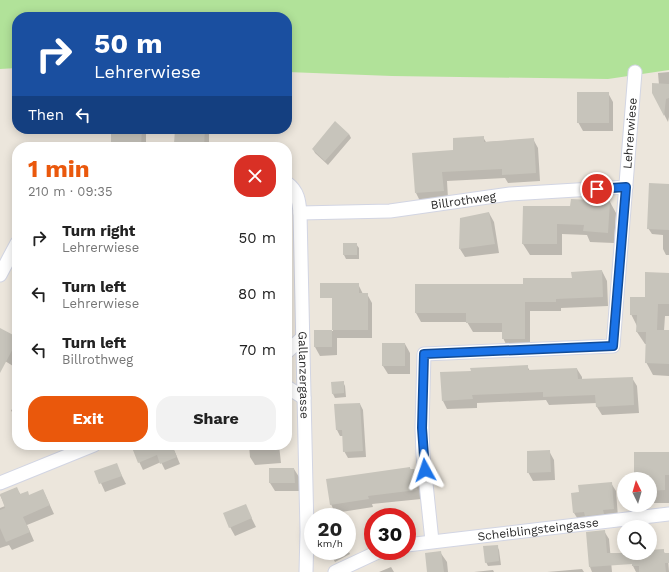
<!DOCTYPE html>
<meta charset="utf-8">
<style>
:root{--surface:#fff;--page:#f2f2f2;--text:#222;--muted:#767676;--accent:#ea580c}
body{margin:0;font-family:"Work Sans",sans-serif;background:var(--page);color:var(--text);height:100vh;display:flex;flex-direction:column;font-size:15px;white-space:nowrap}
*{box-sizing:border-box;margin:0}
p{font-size:13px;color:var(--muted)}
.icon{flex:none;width:22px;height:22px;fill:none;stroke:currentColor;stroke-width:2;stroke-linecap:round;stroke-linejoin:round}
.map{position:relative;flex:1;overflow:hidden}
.side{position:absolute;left:12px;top:142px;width:280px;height:308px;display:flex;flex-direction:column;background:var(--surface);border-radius:16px;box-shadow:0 2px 10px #0003}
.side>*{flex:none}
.banner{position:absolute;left:12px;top:12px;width:280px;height:122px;border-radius:16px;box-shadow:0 2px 10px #0003;background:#1a4fa0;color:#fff;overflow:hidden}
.needle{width:26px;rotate:355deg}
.buttons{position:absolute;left:617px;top:472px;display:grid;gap:8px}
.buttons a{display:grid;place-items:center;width:40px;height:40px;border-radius:50%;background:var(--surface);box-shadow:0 2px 10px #0003;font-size:20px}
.speed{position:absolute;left:304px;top:508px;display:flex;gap:8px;font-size:20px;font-weight:700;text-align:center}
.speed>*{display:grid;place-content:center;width:52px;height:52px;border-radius:50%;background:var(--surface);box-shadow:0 2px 10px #0003;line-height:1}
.speed small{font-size:10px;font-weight:400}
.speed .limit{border:6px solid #d22;background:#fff;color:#111}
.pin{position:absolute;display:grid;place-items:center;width:34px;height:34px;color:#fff;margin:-17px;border:2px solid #fff;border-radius:50%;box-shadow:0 1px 4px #0007}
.me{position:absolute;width:44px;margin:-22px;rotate:355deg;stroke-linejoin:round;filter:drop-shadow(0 0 3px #0008)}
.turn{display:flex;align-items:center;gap:14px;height:84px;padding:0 16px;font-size:18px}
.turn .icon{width:52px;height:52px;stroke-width:2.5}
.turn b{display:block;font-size:28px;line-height:34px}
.then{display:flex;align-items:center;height:38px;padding:0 16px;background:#0003;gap:8px;font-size:15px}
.round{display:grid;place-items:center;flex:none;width:42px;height:42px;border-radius:16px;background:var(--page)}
.overview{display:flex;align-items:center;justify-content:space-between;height:68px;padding:0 16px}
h1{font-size:24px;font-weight:700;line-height:30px;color:var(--accent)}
.primary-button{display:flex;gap:8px;margin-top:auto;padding:8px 16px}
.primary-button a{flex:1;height:46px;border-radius:16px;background:var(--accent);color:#fff;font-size:16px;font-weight:700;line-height:46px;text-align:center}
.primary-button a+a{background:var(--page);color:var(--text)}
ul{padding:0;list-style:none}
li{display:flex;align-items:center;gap:12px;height:56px;padding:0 16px}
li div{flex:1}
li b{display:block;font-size:15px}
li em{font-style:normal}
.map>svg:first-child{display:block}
.green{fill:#b1e299}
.shadow{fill:#0003}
.building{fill:#c7c4bb}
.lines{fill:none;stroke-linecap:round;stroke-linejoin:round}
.street-casing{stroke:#d2d5e3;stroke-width:15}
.street{stroke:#fff;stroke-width:13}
.route-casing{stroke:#114b97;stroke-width:10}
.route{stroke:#1a73e8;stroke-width:7}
.labels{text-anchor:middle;stroke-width:3;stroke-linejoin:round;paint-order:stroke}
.street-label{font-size:12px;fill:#2a2a2a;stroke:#fff}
</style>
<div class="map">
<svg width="669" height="572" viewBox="0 0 669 572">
<rect width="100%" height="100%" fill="#ece6dc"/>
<!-- green -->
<path class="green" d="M0 0H669V70L608 79 392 76 287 72V17H17V68L0 69Z"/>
<!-- shadow -->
<path class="shadow" d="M669 72V117L668 122 653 93 659 85 658 73Z
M608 93 613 102V131H583L578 122Z
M112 129H146V147H112Z
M176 129H209V147H177L175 144Z
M349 134 351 138 328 165 315 153 313 149Z
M483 137 486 142 533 139 538 148 540 181 508 183 505 178 447 181 448 199 420 201 416 193Z
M669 185V255H666L663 249V235L652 234 648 228Z
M610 202 616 213 614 243 590 242 587 235 562 234V255H530L523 244 571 207Z
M489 213 494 222 499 253 465 257 460 249Z
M344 244H356L359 248V259H346L344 255Z
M602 271 607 281 608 306 561 308V311H530V348H508L503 338V332H473L467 322H421L416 313 524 285 573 279Z
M669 274V316H665L664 331H669V376L653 375 646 362 647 344H645L637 332V326L631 314Z
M358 284 363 294H367L372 303V338H337V355L320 356 315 347V331H333V288Z
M0 329 17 338V358L13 366 5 361 0 371Z
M405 344 410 353V374H388L383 366Z
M527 366 530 371 577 369 582 377V380L632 378 637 386 639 413 602 415 597 407V403L549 405 546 400 477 403V408L447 409 443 401 472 372Z
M343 382 345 386 346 397 335 398 333 394 332 383Z
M360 404 363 410 366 457 348 458 344 451V436H340L337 430 335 405Z
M17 407V423L11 410Z
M137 445H172L180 464 165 470 161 462 143 470 132 447Z
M249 445H279L281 463 255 465 250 457Z
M549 451 554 460 555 480 533 481 528 472Z
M635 453H669V503H650V479H637L635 475Z
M116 464 126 484 105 492 96 472Z
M410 468 411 470H414L419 478 421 499 372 504 373 507 335 513 331 504Z
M294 469 299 477V491H275L270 483Z
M611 483 616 491 618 517 579 521 574 513Z
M16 488 21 495 29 496 43 490 54 514 27 525 34 541 12 550 9 545 0 548V508L5 506 0 495Z
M245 505 256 527 235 536 230 527Z
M604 531 609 539 612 572H592L590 567 587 533Z
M497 546 499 550 501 565 488 566 486 562Z
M347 548 350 554 335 562 329 551H347Z
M663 550 668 559 669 572H636L633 566 632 553H650V551Z
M440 552 447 562 448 572H428Z
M391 567 394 572H379Z
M582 569 584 572H547Z
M493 570 494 572H474Z"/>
<!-- building -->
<path class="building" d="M652 83 669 84V98L666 99 664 116 652 93Z
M577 92H609V123H577Z
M335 121 349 134 325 161 312 149Z
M111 129H142L141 147H111Z
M175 129H205L204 147H181V145L174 144Z
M484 136V142L534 138 536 173 502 175V169L442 172 444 191 415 193 412 153 453 150V138Z
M649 183 669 184V230L647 229Z
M571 199 610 201 608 233 583 231 584 225 557 224V244H522L523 206H570Z
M489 212 495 244 459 249 460 218Z
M343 243H357V255H343Z
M602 270 603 297 556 299V302H525V339H502V323H466V313H415V284H523V278H572L571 272Z
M645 272 669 273V304H658L657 330H669V364L645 363 646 332H636L637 315H630V297H645Z
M320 283H359V293H368V330H332V298H320Z
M0 328 17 337V341L0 373Z
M314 330H332V347H314Z
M382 343H405V366H382Z
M528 365V370L577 368 578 379 633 377 634 405 596 407 595 395 543 397V392L472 395 473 399 442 401 440 372 471 371 470 368Z
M344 381V393L332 394 331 382Z
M360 403 363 451 343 452 342 430H336L334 404Z
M131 445H181L173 448 177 457 160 464 157 455 138 463Z
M550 450 551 472 527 473V451Z
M634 452H669V475H665V490L650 491V479H639V475H634Z
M117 463 122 476 99 484 94 471Z
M410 467V469H414L417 490 368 496 369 499 330 505 326 479Z
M269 468H294L295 483H269Z
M612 482 614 509 603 510 604 514 585 516 584 512 573 513 571 493 579 492 578 485Z
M17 487 20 494 28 491 29 495 43 489 50 505 23 517 30 532 6 542 0 528V510L5 508 0 494Z
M246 504 252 518 229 528 223 513Z
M605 530 607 553H650V550L664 549V553H669V563H665L666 572H639V566H632V564L589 567 586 532Z
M498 545 499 561 485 563 483 546Z
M441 551 444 572H427L425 553Z"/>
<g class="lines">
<defs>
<g id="street">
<path id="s1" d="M287 183C298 191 299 201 300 213L307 532 306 572"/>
<path id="s2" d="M300 213 390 211 510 194 626 187"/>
<path d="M0 275 17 243"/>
<path d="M287 352 302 338"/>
<path d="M287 387 304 398"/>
<path d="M0 483 94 445"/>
<path id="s3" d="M432 541 423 455 422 428 424 354 613 346 635 72"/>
<path id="s4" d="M407 545 669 514"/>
<path d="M335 572 380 551"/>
</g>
</defs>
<!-- street casing -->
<use href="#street" class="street-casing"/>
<!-- street -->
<use href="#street" class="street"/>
</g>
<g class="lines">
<defs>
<path id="route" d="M425 470 422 428 424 354 613 346 626 187 597 189"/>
</defs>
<!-- route casing -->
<use href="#route" class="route-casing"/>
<!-- route -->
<use href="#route" class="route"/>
</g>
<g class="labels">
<!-- street labels -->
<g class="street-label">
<text dy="4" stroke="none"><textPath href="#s3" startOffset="590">Lehrerwiese</textPath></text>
<text dy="4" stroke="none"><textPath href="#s2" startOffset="164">Billrothweg</textPath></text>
<text dy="4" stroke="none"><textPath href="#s1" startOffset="196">Gallanzergasse</textPath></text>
<text dy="4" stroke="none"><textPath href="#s4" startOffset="132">Scheiblingsteingasse</textPath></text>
</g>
</g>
</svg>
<div class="buttons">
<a><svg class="needle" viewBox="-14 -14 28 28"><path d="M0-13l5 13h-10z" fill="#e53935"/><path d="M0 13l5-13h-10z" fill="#767676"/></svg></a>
<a><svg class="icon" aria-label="search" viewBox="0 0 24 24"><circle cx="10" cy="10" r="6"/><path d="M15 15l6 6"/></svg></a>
</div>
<div class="speed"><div>20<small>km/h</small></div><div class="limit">30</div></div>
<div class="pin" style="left:597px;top:189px;background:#d93025"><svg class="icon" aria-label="arrive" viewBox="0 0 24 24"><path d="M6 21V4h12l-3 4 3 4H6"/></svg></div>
<svg class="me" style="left:425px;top:470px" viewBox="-20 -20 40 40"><path d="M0-17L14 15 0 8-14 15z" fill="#1a73e8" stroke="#fff" stroke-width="4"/></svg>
<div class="banner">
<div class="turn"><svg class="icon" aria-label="right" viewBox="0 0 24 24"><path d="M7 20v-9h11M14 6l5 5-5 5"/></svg><div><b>50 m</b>Lehrerwiese</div></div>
<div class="then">Then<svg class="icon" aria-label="left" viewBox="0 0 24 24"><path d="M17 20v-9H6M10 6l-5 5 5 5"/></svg></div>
</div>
<section class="side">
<div class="overview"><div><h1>1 min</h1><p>210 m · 09:35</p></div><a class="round" style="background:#d93025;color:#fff"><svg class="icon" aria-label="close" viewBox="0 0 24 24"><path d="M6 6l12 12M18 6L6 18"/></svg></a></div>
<ul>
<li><svg class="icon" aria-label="right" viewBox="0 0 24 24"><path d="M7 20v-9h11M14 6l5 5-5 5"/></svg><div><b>Turn right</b><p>Lehrerwiese</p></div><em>50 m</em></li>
<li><svg class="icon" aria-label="left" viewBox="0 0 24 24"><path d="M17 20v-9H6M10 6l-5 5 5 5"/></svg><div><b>Turn left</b><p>Lehrerwiese</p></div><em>80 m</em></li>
<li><svg class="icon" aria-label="left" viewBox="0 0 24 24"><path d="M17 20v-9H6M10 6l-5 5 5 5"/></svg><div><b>Turn left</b><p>Billrothweg</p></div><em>70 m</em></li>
</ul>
<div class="primary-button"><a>Exit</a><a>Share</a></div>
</section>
</div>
